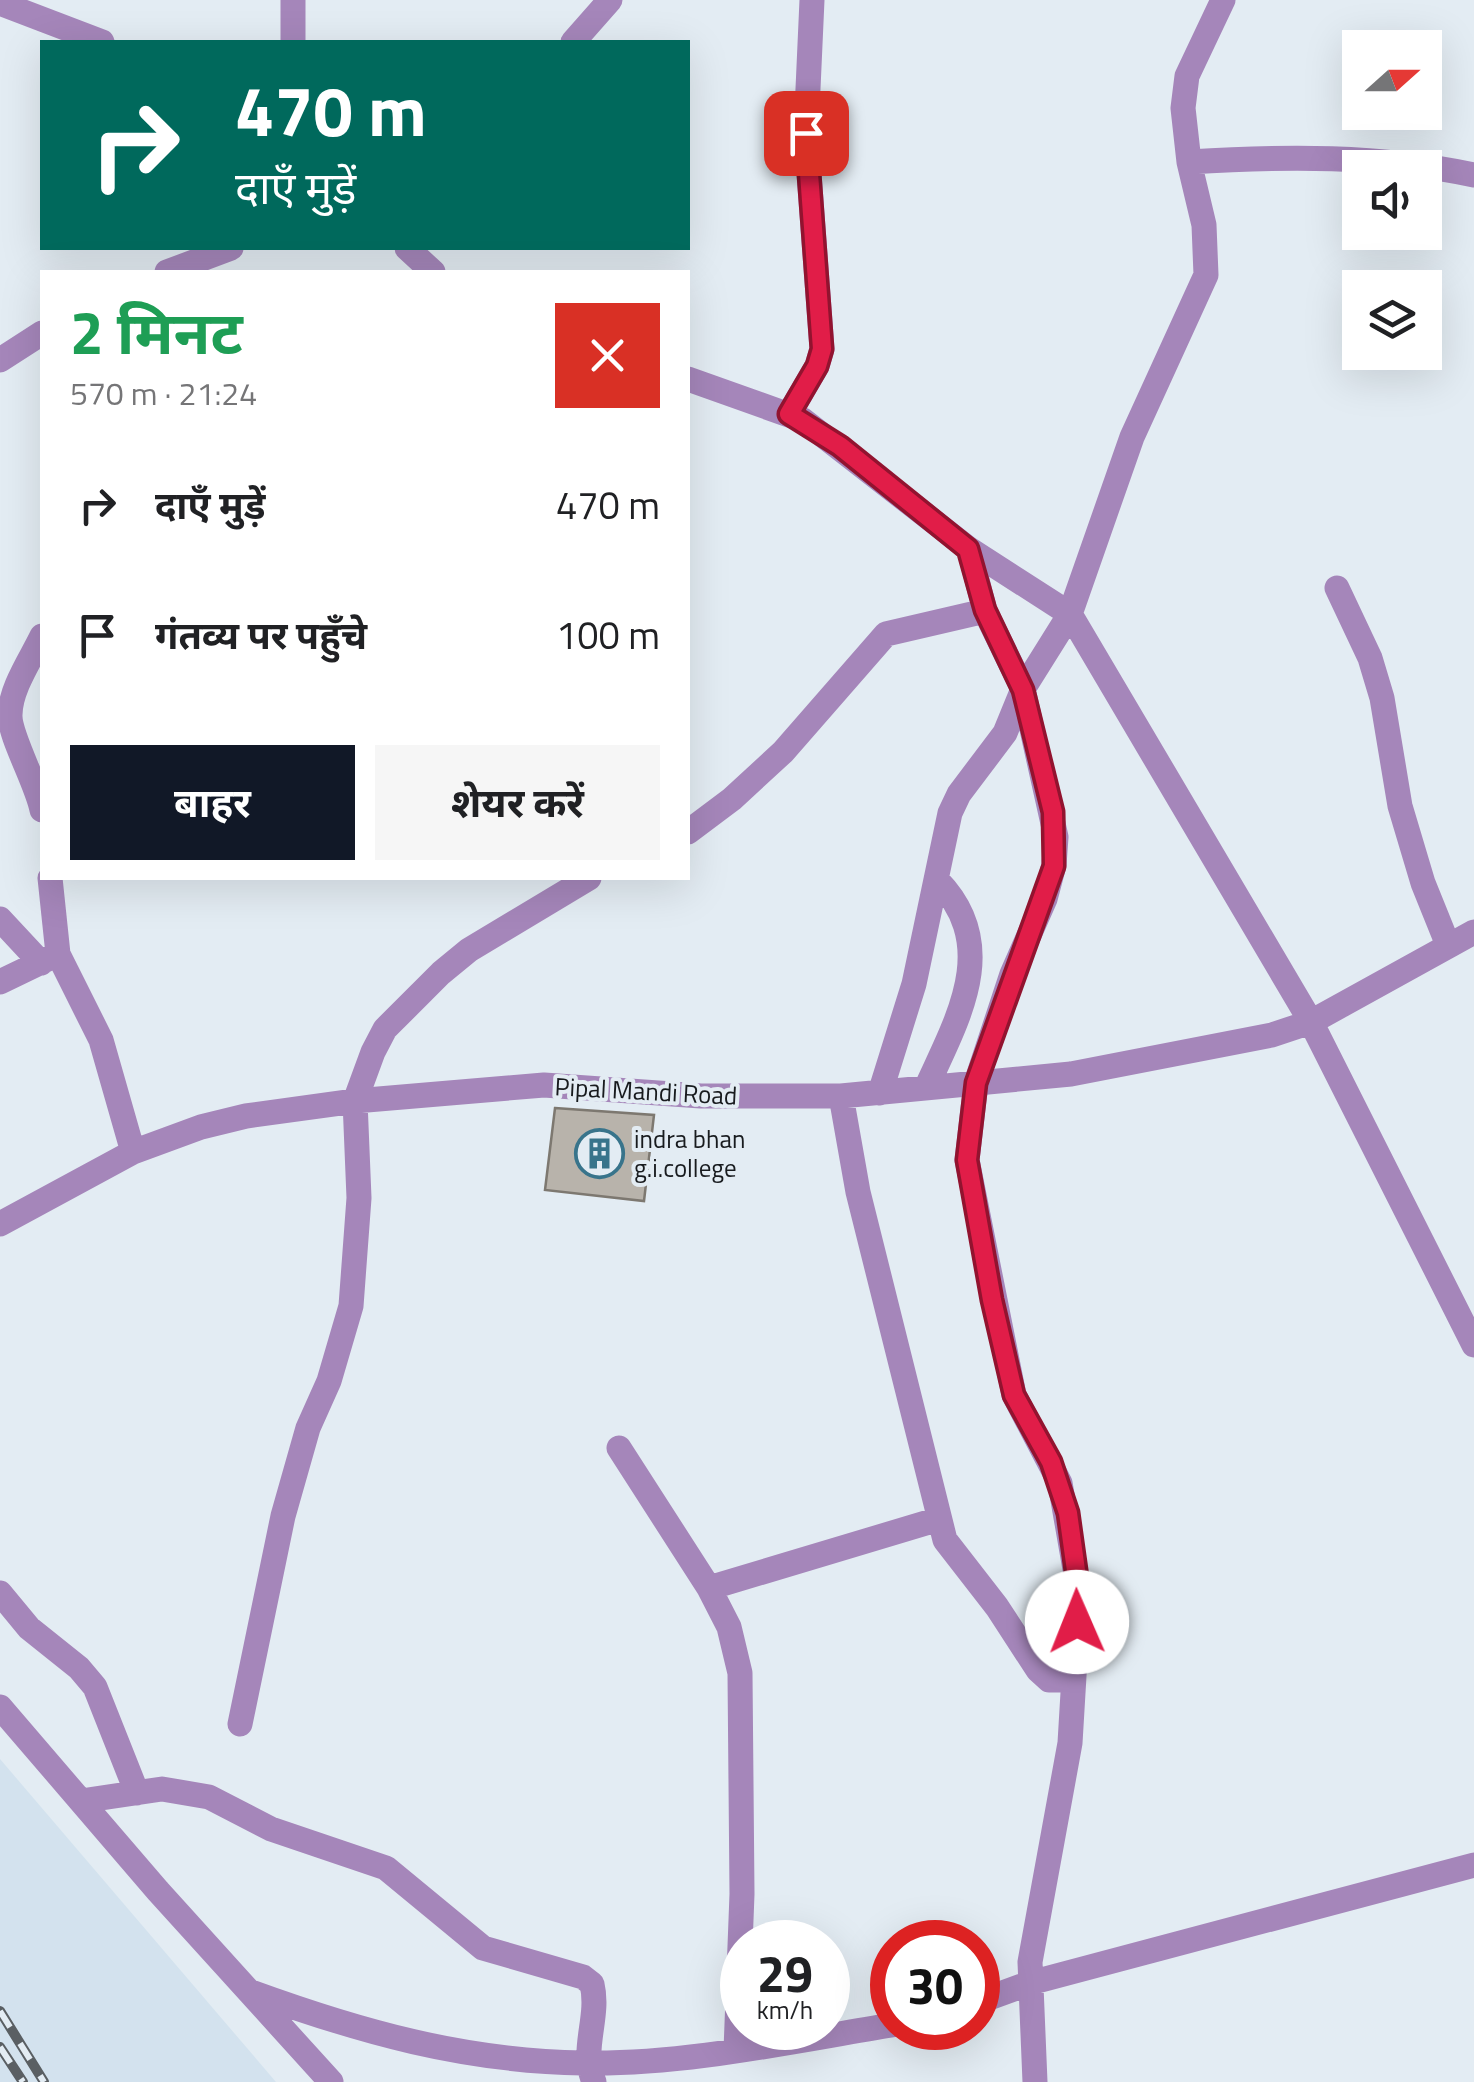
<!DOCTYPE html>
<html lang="hi">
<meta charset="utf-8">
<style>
:root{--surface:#fff;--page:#f6f6f6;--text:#202124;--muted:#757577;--accent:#111827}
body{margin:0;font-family:"Titillium Web","Noto Sans Devanagari",sans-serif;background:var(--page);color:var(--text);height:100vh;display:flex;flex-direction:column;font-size:38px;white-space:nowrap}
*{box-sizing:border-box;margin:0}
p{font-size:32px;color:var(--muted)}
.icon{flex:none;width:55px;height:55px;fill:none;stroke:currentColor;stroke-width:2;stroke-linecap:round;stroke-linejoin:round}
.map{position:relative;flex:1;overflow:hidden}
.details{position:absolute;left:40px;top:270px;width:650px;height:610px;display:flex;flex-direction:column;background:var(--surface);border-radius:0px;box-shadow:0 10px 40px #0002}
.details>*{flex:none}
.hud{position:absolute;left:40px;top:40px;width:650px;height:210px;border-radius:0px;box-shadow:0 10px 40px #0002;background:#00695c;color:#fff;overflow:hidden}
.needle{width:65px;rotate:69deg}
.buttons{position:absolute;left:1342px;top:30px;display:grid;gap:20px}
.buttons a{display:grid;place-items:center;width:100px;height:100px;border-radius:0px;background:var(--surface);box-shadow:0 10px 40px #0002;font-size:50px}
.speed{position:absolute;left:720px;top:1920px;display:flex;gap:20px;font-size:50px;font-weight:700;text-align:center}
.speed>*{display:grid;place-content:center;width:130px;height:130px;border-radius:50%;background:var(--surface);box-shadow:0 10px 40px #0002;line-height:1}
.speed small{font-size:25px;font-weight:400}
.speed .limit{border:15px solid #d22;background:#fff;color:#111}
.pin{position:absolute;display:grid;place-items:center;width:85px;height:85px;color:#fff;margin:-42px;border-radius:20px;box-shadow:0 5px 15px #0006}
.me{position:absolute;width:110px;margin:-55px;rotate:359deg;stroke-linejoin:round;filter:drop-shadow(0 0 8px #0008)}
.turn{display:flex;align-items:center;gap:35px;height:210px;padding:0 30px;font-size:45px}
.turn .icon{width:130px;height:130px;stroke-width:2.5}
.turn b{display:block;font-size:70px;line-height:85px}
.round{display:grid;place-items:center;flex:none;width:105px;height:105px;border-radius:0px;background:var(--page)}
.summary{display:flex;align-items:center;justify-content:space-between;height:170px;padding:0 30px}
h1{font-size:60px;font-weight:700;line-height:75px;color:#1e9e55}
.action{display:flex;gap:20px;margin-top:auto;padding:20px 30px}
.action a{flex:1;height:115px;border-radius:0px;background:var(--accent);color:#fff;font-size:40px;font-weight:700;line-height:115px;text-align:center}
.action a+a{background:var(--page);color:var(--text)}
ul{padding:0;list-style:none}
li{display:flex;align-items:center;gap:30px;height:130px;padding:0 30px}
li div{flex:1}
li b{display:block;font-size:38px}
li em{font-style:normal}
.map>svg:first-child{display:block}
.built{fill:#d3e2ee}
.building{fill:#b8b3ab;stroke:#7d7870;stroke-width:2.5}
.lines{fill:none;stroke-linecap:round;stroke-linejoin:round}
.minor{stroke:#a586ba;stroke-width:25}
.rail-casing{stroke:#5a5f63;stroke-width:10}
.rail{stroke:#e3ecf3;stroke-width:6;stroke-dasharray:19;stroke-linecap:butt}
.route-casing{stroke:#92132f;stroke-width:25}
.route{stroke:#e11d48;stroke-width:18}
.labels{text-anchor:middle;stroke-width:8;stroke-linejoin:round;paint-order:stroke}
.street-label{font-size:25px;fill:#181b1e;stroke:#e3ecf3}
.poi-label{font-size:25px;fill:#181b1e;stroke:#e3ecf3;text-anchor:start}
</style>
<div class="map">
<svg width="1474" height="2082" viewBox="0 0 1474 2082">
<rect width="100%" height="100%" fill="#e3ecf3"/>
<!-- built -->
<path class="built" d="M0 1759 276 2082H0Z"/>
<!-- building -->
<path class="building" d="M555 1108 654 1115 644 1201 545 1190Z"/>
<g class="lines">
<!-- minor -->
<path class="minor" d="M0 3 102 42
M293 42V0
M573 42 610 0
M1189 162C1284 156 1380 155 1474 175
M407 248 433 272
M167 272 231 248
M0 360 42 333
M688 379 803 420 969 549 1070 614 1311 1022 1474 1345
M789 414 817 366 822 349 806 133 812 0
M969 549 985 611 1023 689 1056 837 1054 865 1045 899 1012 974 976 1083 967 1160 1014 1395 1060 1483 1079 1592 1070 1743 1030 1962 1035 2082
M1337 588 1370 658 1382 698 1400 806 1423 883 1448 945
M42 636C31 659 10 689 10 715 9 735 37 784 42 810
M688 832 732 799 783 752 886 634 985 611
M50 878 58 954 101 1040 133 1152
M0 919 41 963
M0 982 58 954
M927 1086C958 1018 1001 945 937 880
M880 1093 914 984 950 813 959 794 1005 733 1023 689 1070 614 1132 437 1206 275 1204 225 1189 162 1183 108 1187 76 1223 0
M841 1096 858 1192 945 1540 997 1607 1038 1670 1049 1680H1073
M0 1224 133 1152 201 1127 246 1116 355 1101 544 1085 701 1096H841L1071 1074 1272 1035 1311 1022 1474 932
M619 1448 709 1588 729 1627 740 1673 742 1894 736 2050
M709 1588 939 1519
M0 1593 29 1628 79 1668 95 1687 137 1793
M0 1707 158 1891 331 2082
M240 1724 283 1516 308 1428 329 1381 351 1306 359 1198 355 1101 373 1052 385 1029 441 973 469 950 589 878
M81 1801 162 1789 209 1797 271 1829 386 1868 483 1948 583 1977 592 1984C600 2018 580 2049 594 2082
M251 1992C361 2032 464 2061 583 2063 684 2065 793 2041 892 2025
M978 2002 1030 1983 1474 1865"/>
<defs>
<path id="rail" d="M0 2011 44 2082
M0 2047 23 2082"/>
</defs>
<!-- rail casing -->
<use href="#rail" class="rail-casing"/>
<!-- rail -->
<use href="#rail" class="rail"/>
</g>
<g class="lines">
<defs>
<path id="route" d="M806 133 822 349 817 366 789 414 840 446 968 549 985 610 1023 690 1053 812 1054 866 976 1083 967 1160 992 1300 1014 1395 1051 1462 1068 1513 1079 1592 1077 1622"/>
</defs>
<!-- route casing -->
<use href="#route" class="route-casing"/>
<!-- route -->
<use href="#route" class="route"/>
</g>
<!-- icons -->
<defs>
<symbol id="building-ring" viewBox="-11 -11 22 22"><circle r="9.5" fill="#e3ecf3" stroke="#38748b" stroke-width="1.5"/><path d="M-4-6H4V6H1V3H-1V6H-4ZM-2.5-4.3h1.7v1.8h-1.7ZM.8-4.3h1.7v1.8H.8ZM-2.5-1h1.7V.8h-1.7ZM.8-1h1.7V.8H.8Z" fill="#38748b"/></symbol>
</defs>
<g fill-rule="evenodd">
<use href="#building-ring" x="572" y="1126" width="55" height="55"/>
</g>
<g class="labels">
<!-- street labels -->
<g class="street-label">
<text transform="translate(646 1091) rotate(3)" y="9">Pipal Mandi Road</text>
</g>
<!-- poi labels -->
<g class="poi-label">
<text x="634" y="1148">indra bhan<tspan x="634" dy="29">g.i.college</tspan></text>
</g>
</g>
</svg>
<div class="buttons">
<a><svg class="needle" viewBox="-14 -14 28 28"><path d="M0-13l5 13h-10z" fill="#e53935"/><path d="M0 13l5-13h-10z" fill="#757577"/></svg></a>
<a><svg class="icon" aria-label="sound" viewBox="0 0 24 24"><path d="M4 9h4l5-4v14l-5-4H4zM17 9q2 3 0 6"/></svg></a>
<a><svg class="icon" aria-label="layers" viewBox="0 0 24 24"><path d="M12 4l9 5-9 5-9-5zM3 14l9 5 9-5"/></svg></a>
</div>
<div class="speed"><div>29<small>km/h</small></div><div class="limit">30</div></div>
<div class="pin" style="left:806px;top:133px;background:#d93025"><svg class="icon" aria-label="arrive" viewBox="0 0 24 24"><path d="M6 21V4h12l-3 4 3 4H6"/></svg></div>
<svg class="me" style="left:1077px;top:1622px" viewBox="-20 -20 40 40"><circle r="19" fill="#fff"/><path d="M0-13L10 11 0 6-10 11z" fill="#e11d48"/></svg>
<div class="hud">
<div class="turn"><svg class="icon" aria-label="right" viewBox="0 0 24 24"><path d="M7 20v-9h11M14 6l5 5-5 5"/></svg><div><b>470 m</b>दाएँ मुड़ें</div></div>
</div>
<section class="details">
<div class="summary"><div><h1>2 मिनट</h1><p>570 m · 21:24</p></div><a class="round" style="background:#d93025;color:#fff"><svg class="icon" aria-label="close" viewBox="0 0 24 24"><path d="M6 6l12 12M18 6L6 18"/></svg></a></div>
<ul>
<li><svg class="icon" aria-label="right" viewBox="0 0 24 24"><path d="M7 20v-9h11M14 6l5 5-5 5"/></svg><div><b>दाएँ मुड़ें</b></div><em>470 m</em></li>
<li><svg class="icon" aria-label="arrive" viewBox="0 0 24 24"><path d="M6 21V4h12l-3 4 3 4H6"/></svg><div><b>गंतव्य पर पहुँचे</b></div><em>100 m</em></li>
</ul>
<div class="action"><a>बाहर</a><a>शेयर करें</a></div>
</section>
</div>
